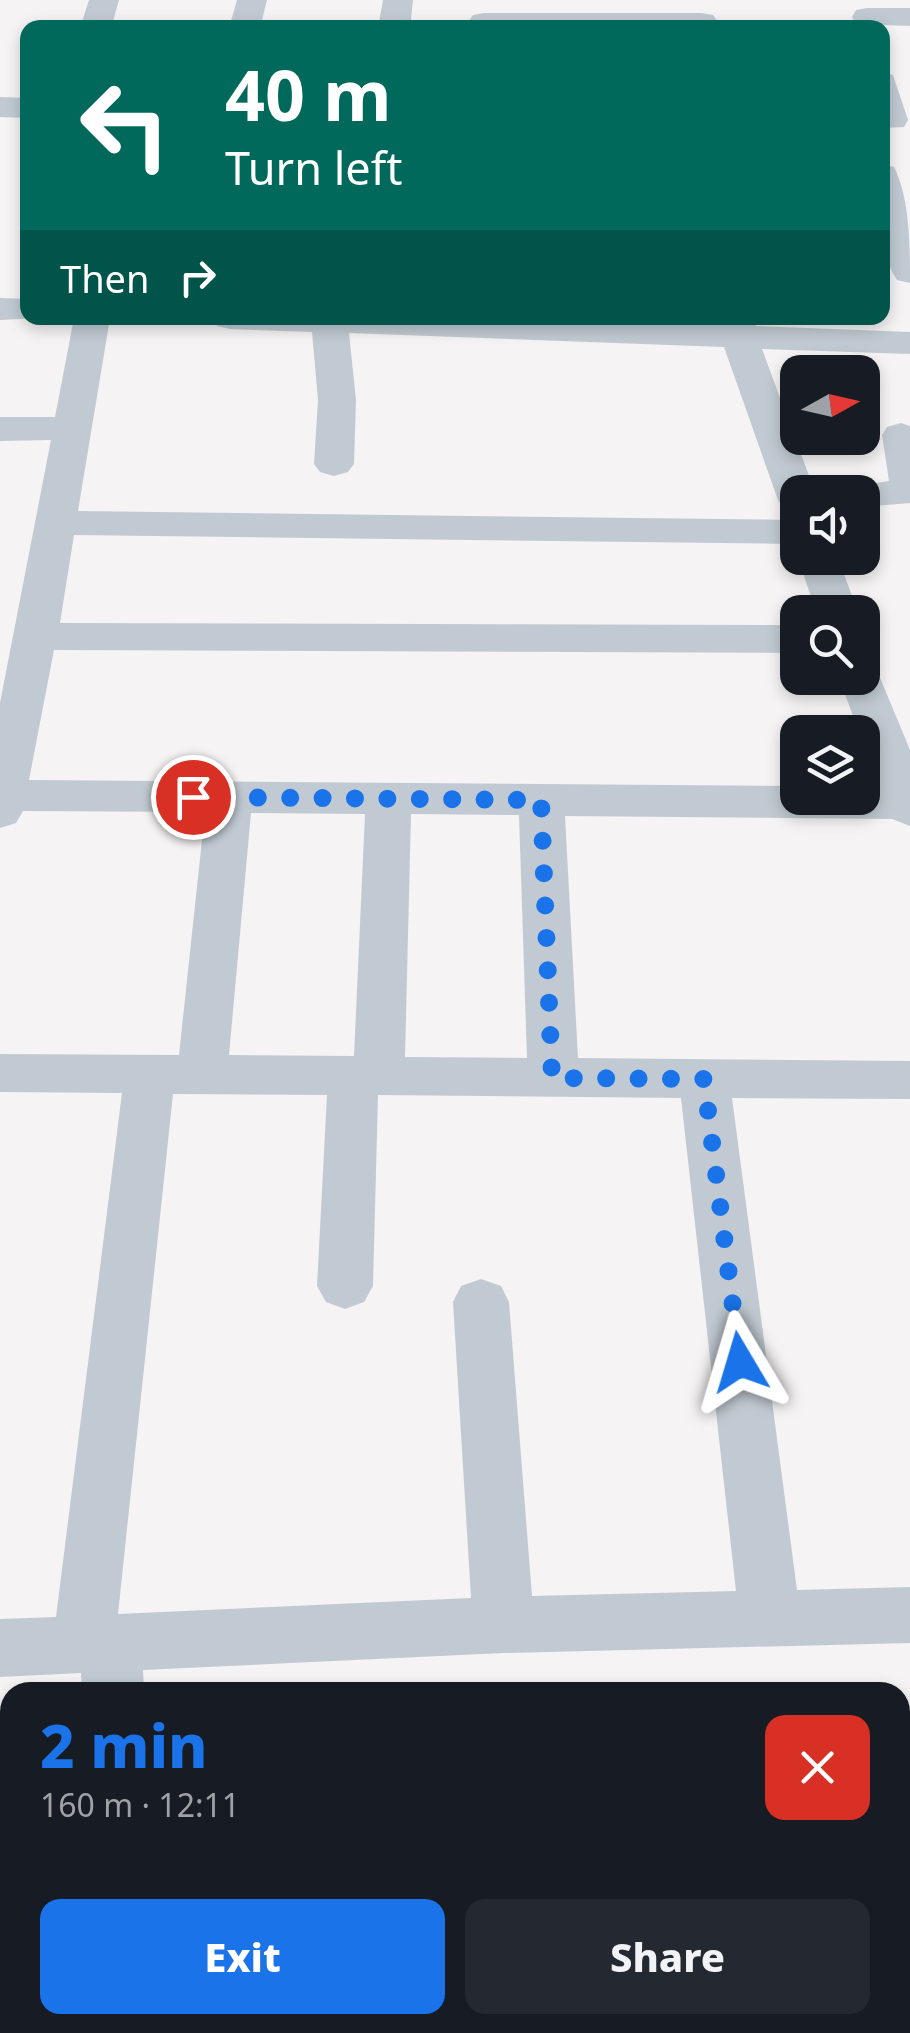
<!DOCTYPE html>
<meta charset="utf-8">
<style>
:root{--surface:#171b24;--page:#242831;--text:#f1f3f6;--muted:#9ea1a6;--accent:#1a73e8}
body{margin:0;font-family:"Noto Sans",sans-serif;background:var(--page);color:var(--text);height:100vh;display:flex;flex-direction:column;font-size:38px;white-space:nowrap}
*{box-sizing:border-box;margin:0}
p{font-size:32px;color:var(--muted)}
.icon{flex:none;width:55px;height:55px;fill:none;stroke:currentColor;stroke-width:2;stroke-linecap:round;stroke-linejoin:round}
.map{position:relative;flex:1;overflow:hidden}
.sheet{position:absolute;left:0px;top:1682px;width:910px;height:352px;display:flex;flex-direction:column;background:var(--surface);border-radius:30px 30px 0 0;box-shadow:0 5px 15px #0003}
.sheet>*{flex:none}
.top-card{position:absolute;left:20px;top:20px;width:870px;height:305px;border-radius:20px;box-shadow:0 5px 15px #0003;background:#00695c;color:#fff;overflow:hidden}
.needle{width:65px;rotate:82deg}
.buttons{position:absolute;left:780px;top:355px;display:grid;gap:20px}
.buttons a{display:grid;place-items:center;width:100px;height:100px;border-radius:20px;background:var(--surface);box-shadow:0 5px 15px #0003;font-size:50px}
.pin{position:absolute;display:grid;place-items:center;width:85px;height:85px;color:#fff;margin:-42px;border:5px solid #fff;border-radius:50%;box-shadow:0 2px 10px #0007}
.me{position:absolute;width:110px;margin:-55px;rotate:353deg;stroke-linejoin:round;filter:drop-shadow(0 0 8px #0008)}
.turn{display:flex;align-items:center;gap:35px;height:210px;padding:0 40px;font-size:45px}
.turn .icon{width:130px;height:130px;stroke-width:2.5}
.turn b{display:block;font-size:70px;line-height:85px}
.then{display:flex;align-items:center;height:95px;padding:0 40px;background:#0003;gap:20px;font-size:38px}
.round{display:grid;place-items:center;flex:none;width:105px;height:105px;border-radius:20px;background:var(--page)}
.overview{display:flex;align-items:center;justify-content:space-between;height:170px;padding:0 40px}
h1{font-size:60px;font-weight:800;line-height:75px;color:var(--accent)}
.button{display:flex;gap:20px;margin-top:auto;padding:20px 40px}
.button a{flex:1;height:115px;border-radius:20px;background:var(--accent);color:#fff;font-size:40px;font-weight:800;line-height:115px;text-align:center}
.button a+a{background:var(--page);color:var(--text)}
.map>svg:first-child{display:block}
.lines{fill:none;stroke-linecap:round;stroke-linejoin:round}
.street{fill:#c1cad2;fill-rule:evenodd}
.route{stroke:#1a73e8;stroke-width:18;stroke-dasharray:0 32.4}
</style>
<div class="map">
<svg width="910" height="2033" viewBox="0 0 910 2033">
<rect width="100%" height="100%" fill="#f5f3f3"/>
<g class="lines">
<!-- street -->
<path class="street" d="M89 0H119L111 28H80Z
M237 0H267L260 28H229Z
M383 0H413L410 28H378Z
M867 8H910V26L856 24 852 17 856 10Z
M484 13H702L713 15 718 22 714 28H472L468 22 473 15Z
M882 72 893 75 908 120 904 127 882 128Z
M0 97 28 98V118L0 117Z
M882 164 894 167C910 199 910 245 910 283L897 280C875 248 882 201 882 164Z
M0 298 28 299V318H41L0 320Z
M74 318H110L78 511 798 520V544L74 535 60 623 798 625V653L54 650 29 780 798 786V798H862V787H879L862 732H859L839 678H862V664L876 668 910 750V826L892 819 565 816 578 1058 910 1061V1099L732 1098 797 1590 910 1587V1643L503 1653 143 1670 144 1692H82L81 1673 0 1677V1619L56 1617 122 1093 0 1092V1054L179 1055 205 812 23 811 16 823 0 828V703L51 440 0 441V417H55ZM251 813 365 814 354 1056 229 1055ZM411 814 519 815 527 1058 405 1057ZM173 1094 327 1095 317 1286 326 1302 345 1309 364 1302 373 1286 378 1095 681 1098 736 1591 532 1596 509 1302 501 1286 481 1279 461 1286 453 1302 471 1598 118 1614Z
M212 318H517L719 325V318H755L756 326 910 332V354L762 349 815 492H798V512L784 509 778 500 724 347 349 333 356 400 354 464 348 472 334 476 320 472 314 464 318 400 312 332 230 329 217 326Z
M901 423 910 426V503L862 507V492H844L848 487 889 481 882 435 887 427Z
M798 558H838L858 612H816Z
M910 1947V2015L900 2016V1948Z
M93 2025H163L164 2033H94Z
M520 2025H590L588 2033H518Z"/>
</g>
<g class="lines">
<!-- route -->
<path class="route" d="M193 797 541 800 552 1078 704 1079 740 1362"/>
</g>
</svg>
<div class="buttons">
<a><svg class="needle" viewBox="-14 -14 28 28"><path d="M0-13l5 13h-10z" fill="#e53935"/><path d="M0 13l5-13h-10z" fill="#9ea1a6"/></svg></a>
<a><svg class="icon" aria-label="sound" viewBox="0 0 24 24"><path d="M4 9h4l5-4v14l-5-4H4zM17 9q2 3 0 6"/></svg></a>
<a><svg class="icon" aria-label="search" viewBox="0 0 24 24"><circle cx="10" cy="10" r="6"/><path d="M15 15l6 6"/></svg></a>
<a><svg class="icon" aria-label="layers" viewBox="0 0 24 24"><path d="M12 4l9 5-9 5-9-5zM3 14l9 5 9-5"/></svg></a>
</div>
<div class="pin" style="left:193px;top:797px;background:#d93025"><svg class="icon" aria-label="arrive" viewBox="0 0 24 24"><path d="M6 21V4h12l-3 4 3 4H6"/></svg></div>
<svg class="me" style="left:740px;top:1362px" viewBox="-20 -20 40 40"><path d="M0-17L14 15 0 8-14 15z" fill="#1a73e8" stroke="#fff" stroke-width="4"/></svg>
<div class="top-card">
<div class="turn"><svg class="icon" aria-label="left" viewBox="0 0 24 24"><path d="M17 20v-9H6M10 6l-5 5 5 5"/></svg><div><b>40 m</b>Turn left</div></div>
<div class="then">Then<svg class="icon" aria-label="right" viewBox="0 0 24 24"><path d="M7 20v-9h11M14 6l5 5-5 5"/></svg></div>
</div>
<section class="sheet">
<div class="overview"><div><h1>2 min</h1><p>160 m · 12:11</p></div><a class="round" style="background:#d93025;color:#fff"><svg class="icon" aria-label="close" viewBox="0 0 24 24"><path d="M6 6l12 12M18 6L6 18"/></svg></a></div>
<div class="button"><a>Exit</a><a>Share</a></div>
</section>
</div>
